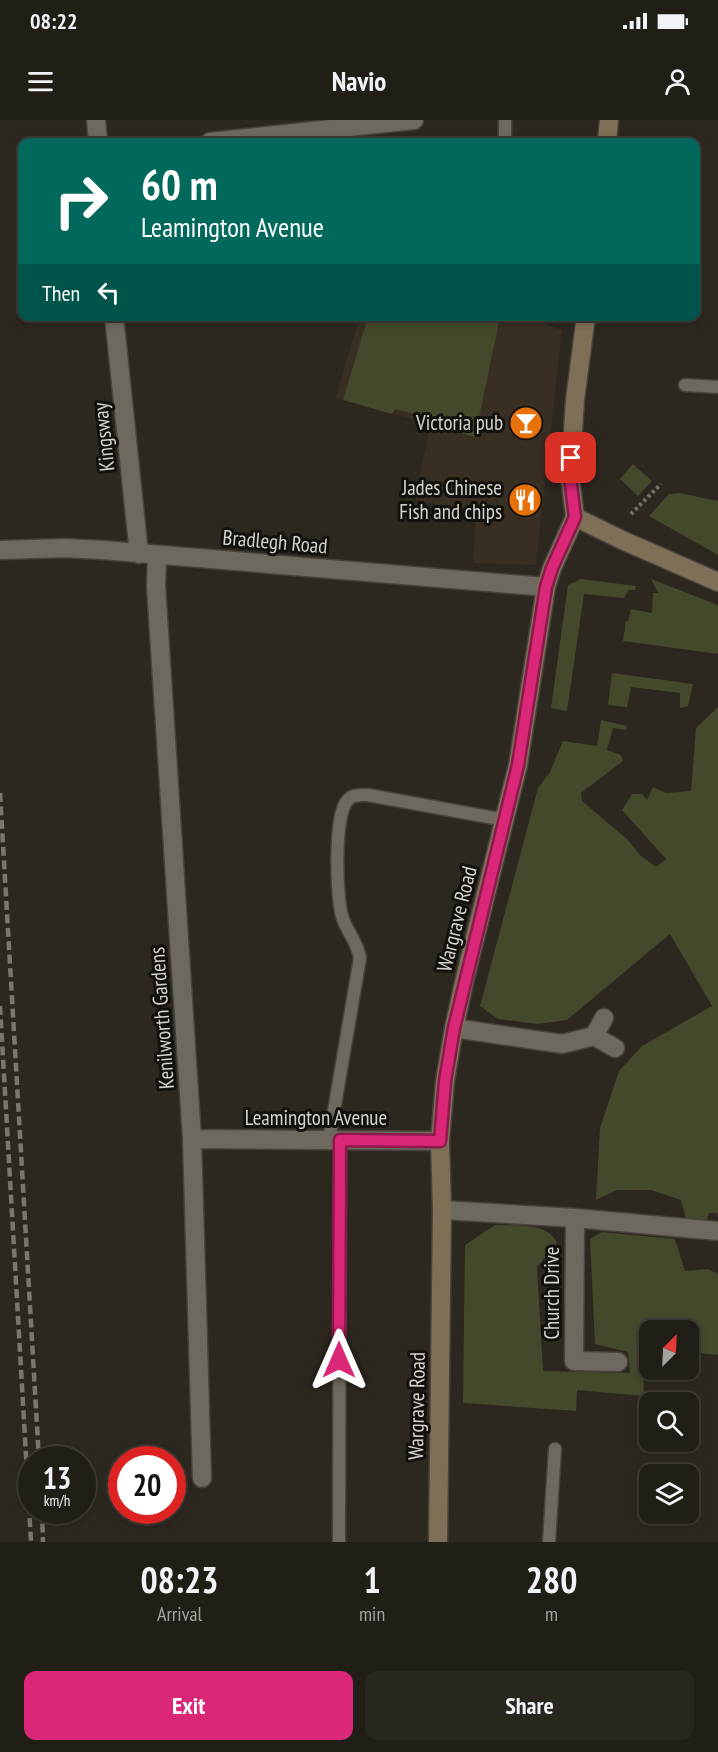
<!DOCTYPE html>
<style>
:root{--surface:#211d17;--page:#292620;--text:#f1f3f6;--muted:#a2a2a1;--line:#3e3b36;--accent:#db2777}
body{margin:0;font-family:"PT Sans Narrow",sans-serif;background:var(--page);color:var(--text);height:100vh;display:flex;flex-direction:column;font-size:22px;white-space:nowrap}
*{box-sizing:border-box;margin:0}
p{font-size:20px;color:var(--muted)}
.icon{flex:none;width:33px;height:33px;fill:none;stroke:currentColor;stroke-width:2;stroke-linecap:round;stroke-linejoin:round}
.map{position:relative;height:1422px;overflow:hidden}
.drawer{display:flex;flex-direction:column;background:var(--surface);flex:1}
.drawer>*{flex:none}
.guide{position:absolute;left:18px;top:18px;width:682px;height:183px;border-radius:12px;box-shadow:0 3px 9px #0003,0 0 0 2px var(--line);background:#00695c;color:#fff;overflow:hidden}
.needle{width:39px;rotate:24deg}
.tools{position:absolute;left:639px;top:1200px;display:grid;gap:12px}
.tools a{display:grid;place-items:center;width:60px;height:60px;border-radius:12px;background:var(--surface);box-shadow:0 3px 9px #0003,0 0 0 2px var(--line);font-size:30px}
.speed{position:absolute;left:18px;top:1326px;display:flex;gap:12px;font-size:30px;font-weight:700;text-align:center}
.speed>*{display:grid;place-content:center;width:78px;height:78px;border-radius:50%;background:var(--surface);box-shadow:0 3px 9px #0003,0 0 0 2px var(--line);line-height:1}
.speed small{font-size:15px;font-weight:400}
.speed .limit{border:9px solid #d22;background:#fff;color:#111}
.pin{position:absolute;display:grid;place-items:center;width:51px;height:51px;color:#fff;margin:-26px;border-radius:12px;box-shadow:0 3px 9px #0006}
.me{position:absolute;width:66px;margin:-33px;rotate:0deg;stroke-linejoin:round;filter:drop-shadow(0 0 4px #0008)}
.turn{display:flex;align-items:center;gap:21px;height:126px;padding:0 24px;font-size:27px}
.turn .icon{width:78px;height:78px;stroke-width:2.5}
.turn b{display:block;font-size:42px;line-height:51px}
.then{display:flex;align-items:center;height:57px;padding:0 24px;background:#0003;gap:12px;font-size:22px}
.eta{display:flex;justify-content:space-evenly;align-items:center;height:102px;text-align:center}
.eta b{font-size:36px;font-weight:700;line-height:42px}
.button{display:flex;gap:12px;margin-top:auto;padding:12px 24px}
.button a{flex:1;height:69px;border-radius:12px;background:var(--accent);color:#fff;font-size:24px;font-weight:700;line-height:69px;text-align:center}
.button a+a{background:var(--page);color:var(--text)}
.status{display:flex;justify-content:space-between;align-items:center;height:42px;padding:0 30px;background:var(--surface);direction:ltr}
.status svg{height:16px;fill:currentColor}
header{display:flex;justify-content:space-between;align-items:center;height:78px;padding:0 24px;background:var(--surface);font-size:27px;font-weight:700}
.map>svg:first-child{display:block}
.built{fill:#382f22}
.green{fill:#44492c}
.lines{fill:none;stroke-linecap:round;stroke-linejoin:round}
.lane-casing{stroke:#47423c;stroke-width:15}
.street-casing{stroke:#47423c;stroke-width:21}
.secondary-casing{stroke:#47423c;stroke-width:21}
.path{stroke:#747069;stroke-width:4;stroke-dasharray:3 3;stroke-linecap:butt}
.lane{stroke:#6e695f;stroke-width:12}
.street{stroke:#6e695f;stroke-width:18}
.secondary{stroke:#806f57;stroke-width:18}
.rail{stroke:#7a766f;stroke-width:4.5;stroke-dasharray:9 4.5;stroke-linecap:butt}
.route-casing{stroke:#8e194d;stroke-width:15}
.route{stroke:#db2777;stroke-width:10}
.labels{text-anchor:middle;stroke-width:6;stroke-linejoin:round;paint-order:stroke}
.poi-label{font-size:21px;fill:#d5d2cd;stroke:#13110d;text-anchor:end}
.street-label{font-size:21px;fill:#d5d2cd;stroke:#13110d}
</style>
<div class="status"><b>08:22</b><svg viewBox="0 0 49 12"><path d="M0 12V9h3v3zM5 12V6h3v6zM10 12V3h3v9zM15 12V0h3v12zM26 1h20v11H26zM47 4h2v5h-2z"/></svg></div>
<header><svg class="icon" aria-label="menu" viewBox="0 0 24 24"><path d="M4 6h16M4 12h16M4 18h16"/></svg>Navio<svg class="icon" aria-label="person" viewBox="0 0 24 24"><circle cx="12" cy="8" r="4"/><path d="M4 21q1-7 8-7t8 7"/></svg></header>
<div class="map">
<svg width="718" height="1422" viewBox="0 0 718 1422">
<rect width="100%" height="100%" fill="#2c271f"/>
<!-- built -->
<path class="built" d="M360 197H527L562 210 536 445 473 443 476 391 415 380 430 304 335 278Z"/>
<!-- green -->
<path class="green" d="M368 197H500L475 317 457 312V305L395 289 392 294 343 280Z
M633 344 652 361 638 376 620 359Z
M679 373 718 381V435L649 396 669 374Z
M581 459 636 466 635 470H629L624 478 584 474 567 591 551 588 568 465Z
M651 459 718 485V534L623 521 626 501H628L631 489 652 493 653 473H658Z
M612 553 693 564 688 586 680 588V573L631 567 627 587 608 585Z
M718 587V1098L717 1093H709L707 1100 686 1099 681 1080 651 1070H617L596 1080 600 1008 619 951 642 926 712 886 670 814 567 900 538 904 498 899 480 886 538 668 550 652 563 621 597 626 601 600 627 606 626 610 613 608 607 630 621 635 623 641 581 673 582 681 627 719 640 735 656 747 666 739 622 690 632 674H642L647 680 653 667 666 673 691 671 696 608Z
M495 1105C515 1106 548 1102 557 1123L537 1147 543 1251 630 1253 628 1232 595 1224 590 1119 602 1112 675 1119 685 1151 708 1149 718 1154V1235L689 1232 688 1210H650L649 1229 642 1228 644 1276 577 1270 576 1291 463 1283 465 1125Z"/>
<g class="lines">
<defs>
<path id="lane" d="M505 22V0
M685 265 718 267
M329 1020 360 838C357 820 346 811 342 796 336 775 334 696 347 681 352 674 360 675 368 675L505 700
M339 1422 340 1020
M549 1422 555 1329"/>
<path id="street" d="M96 0 98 22
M210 22 414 0
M114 196 139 434
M0 430 65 428 102 430 546 467
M157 436 156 466 192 1019 202 1358
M604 898 594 916 615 928
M454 908 562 924 594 916
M192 1019 440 1021
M442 1090 575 1098 718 1111
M575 1098 574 1241 618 1242"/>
<path id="secondary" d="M607 22 609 0
M575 397 622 420 718 462
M438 1422 442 1090 440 1021 445 961 454 908 465 858 518 645 546 467 552 448 575 397 570 357 575 280 586 196"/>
</defs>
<!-- lane casing -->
<use href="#lane" class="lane-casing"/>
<!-- street casing -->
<use href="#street" class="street-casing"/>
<!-- secondary casing -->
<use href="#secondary" class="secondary-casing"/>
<!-- path -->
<path class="path" d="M631 394 661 364"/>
<!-- lane -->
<use href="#lane" class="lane"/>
<!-- street -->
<use href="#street" class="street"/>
<!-- secondary -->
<use href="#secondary" class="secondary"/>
<!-- rail -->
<path class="rail" d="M0 673 39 1340
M0 886 31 1422
M42 1390 43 1422"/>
</g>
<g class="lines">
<defs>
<path id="route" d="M339 1240 340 1020 440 1021 445 961 454 908 518 645 546 467 552 448 575 397 570 357 571 338"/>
</defs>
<!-- route casing -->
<use href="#route" class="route-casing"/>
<!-- route -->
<use href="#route" class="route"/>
</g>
<!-- icons -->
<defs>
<symbol id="bar-disc" viewBox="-11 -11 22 22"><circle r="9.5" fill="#e8710a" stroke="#13110d"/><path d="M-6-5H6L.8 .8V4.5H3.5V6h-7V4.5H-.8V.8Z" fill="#fff"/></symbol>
<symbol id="restaurant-disc" viewBox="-11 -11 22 22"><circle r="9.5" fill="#e8710a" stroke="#13110d"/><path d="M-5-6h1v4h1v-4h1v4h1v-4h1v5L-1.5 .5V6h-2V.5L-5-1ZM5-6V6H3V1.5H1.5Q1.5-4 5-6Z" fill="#fff"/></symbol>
</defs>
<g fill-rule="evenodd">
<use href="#bar-disc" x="507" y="284" width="38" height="38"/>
<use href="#restaurant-disc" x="506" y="361" width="38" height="38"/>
</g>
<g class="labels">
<!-- poi labels -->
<g class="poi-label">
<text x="503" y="310">Victoria pub</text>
<text x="502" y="375">Jades Chinese<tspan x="502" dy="24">Fish and chips</tspan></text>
</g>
<!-- street labels -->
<g class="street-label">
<text transform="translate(104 317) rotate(-96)" y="7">Kingsway</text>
<text transform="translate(275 422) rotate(5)" y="7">Bradlegh Road</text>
<text transform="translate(457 799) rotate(-76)" y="7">Wargrave Road</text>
<text transform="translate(162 898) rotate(-94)" y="7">Kenilworth Gardens</text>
<text x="316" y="1005">Leamington Avenue</text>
<text transform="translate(552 1173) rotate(-90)" y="7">Church Drive</text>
<text transform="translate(417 1286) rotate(-89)" y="7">Wargrave Road</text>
</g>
</g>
</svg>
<div class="tools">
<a><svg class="needle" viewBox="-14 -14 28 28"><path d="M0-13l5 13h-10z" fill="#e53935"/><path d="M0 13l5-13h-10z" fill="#a2a2a1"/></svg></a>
<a><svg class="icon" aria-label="search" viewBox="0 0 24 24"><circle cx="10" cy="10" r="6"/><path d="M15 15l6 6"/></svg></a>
<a><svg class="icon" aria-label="layers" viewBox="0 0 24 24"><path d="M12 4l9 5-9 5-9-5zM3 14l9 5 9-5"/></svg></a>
</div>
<div class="speed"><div>13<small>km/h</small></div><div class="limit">20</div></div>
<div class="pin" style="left:571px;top:338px;background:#d93025"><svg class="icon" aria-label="arrive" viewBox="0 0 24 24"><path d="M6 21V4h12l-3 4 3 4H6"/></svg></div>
<svg class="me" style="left:339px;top:1240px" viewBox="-20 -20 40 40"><path d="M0-17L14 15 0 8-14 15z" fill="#db2777" stroke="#fff" stroke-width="4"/></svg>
<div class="guide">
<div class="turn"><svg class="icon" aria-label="right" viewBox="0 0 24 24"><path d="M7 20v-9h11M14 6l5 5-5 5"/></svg><div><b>60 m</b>Leamington Avenue</div></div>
<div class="then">Then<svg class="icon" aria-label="left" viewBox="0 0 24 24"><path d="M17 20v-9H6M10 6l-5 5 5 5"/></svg></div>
</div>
</div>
<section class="drawer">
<div class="eta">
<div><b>08:23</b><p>Arrival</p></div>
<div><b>1</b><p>min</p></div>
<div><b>280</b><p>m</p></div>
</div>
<div class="button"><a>Exit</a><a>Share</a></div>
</section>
